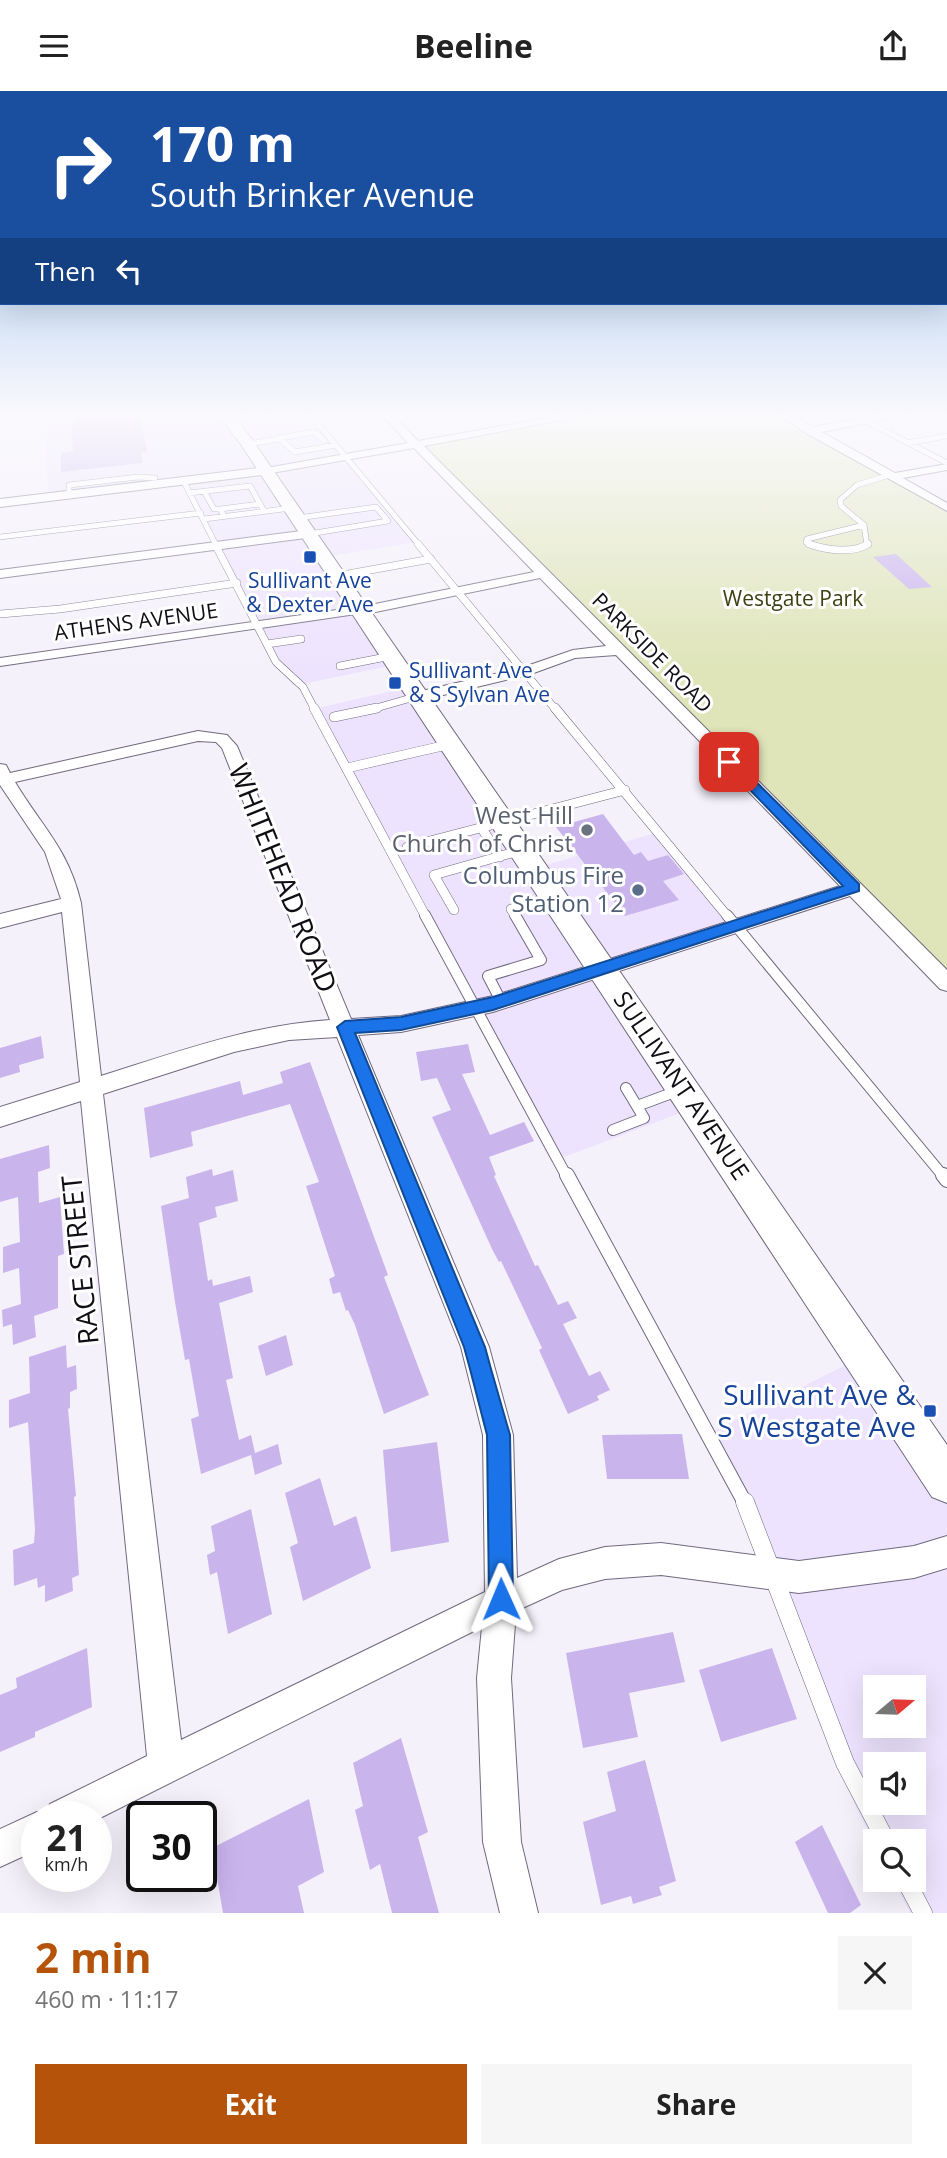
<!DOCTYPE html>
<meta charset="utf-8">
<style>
:root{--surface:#fff;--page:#f6f6f6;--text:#222;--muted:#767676;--accent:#b45309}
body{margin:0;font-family:"Open Sans",sans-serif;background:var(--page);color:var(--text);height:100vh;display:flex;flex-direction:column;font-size:26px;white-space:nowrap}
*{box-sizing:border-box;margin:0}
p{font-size:23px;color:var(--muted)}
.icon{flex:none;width:38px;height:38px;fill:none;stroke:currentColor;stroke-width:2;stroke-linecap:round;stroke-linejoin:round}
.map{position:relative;height:1822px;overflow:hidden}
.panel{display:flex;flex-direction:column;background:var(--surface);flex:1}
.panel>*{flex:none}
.guide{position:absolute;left:0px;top:0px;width:948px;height:214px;box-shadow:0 7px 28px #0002;background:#1a4fa0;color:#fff;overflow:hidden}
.needle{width:46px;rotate:71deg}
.fabs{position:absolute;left:863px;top:1584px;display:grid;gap:14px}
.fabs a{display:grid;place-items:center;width:63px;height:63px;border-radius:0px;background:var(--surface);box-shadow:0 7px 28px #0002;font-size:35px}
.speed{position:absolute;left:21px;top:1710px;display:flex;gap:14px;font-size:35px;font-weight:700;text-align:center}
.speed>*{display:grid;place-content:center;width:91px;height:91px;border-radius:50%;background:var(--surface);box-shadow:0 7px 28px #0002;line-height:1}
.speed small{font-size:18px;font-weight:400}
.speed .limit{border:4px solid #111;border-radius:10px;background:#fff;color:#111}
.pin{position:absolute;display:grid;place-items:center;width:60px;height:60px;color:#fff;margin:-30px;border-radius:14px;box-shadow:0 4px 10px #0006}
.me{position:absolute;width:77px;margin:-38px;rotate:359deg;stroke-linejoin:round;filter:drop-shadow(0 0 5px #0008)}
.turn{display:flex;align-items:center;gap:24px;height:147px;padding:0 35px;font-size:32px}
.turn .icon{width:91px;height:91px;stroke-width:2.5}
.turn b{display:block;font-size:49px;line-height:60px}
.then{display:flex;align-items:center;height:66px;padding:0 35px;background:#0003;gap:14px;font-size:26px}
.round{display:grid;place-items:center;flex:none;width:74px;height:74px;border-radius:0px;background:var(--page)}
.head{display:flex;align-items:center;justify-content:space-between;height:119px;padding:0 35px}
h1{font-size:42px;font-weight:700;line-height:52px;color:var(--accent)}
.action{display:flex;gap:14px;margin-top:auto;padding:14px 35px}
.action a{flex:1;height:80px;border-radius:0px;background:var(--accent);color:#fff;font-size:28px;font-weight:700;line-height:80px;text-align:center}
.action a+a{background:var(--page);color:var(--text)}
header{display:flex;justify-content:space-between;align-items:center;height:91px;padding:0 35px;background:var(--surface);font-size:32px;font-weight:700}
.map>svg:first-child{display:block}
.built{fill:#ede3fe;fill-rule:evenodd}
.green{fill:#dfe5b9}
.building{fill:#c9b4ec}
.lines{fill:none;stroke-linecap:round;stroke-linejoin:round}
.service-far5-casing{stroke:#71697f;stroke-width:6}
.service-far4-casing{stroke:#71697f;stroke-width:8}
.service-far3-casing{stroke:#71697f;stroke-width:10}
.service-far2-casing{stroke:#71697f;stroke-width:12}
.service-far1-casing{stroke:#71697f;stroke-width:16}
.service-casing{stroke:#71697f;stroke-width:19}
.minor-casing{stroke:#71697f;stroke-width:2}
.tertiary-casing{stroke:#71697f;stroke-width:2}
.secondary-casing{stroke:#71697f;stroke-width:2}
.service-far5{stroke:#fff;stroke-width:5}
.service-far4{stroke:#fff;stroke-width:7}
.service-far3{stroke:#fff;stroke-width:9}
.service-far2{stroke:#fff;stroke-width:10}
.service-far1{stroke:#fff;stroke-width:14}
.service{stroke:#fff;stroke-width:18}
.minor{fill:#fff;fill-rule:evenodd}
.tertiary{fill:#fff;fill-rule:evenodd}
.secondary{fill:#fff;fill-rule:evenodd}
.route{fill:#1a73e8;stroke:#114b97;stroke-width:2}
.transit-dot{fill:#1a4fb4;stroke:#fff;stroke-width:2.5}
.worship-dot{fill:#6b7280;stroke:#fff;stroke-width:2.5}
.service-dot{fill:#5c6f8a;stroke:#fff;stroke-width:2.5}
.labels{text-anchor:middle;stroke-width:6;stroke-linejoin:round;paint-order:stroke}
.far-transit-label{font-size:21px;fill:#164399;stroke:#fff}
.far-park-label{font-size:21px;fill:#3d4112;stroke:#fff}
.far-street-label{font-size:21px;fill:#100d15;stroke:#fff}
.worship-label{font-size:24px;fill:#5b616d;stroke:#fff;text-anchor:end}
.service-label{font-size:24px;fill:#4e5e75;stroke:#fff;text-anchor:end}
.street-label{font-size:24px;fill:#100d15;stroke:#fff}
.near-street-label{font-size:28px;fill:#100d15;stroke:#fff}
.near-transit-label{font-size:28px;fill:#164399;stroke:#fff;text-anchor:end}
</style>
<header><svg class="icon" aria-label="menu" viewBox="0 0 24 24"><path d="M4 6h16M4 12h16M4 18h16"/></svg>Beeline<svg class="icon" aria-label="share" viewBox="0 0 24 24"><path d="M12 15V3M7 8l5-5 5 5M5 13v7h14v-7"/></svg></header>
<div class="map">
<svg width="947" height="1822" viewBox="0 0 947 1822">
<rect width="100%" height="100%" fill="#f5f1fb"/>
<!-- built -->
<path class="built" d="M50 322H309L417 451 330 465 398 573 294 595 272 572 182 392 48 407 46 351Z
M414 595 536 777 662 740 743 837 609 880 699 1015 551 1071 313 618Z
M868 1263 947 1381V1822H910L893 1789 914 1788V1750H875V1753L855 1714 739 1418 701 1346ZM875 1596H914V1634H875ZM875 1673H914V1712H875Z"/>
<!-- green -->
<path class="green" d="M609 322H776L947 420V881L425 356 428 352Z"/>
<!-- building -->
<path class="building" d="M93 322H139L147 360 141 362 143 372 61 381V362L73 360 71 333H77L76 324Z
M896 463 932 496 909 498 873 466Z
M603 723 634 764 641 761 648 770 668 764 684 783 663 790 679 809 625 825 556 736Z
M41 945 44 967 19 974 20 981 0 987V957Z
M468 953 475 981 462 983 490 1044 524 1031 534 1050 489 1066 496 1084 494 1085 535 1175 538 1174 558 1214 568 1210 577 1227 563 1233 589 1285 600 1280 610 1299 597 1305 599 1309 568 1323 539 1259 542 1257 501 1170 499 1171 493 1160 432 1026 451 1019 437 987 421 990 416 961Z
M310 971 388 1184 384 1186 429 1304 384 1323 355 1234 348 1219 346 1220 340 1201 333 1203 329 1188 335 1185 306 1095 319 1091 290 1013 191 1041 193 1055 150 1067 144 1017 240 990 243 1004 283 992 280 981Z
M49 1054 50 1077 38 1081 39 1112 60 1106 64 1163 58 1165V1217L34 1225 36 1246 13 1254 12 1233 3 1236 2 1219 21 1213 19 1177 3 1182V1156L20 1151 18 1106 0 1111V1068Z
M212 1078 213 1085 233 1079 238 1110 215 1116 217 1126 199 1132 208 1190 212 1188 213 1195 250 1185 253 1201 219 1212 233 1287 226 1289 239 1349 251 1344 255 1362 278 1353 282 1373 255 1384 251 1364 201 1383 191 1328 199 1325 189 1268 185 1269 175 1211 161 1115 189 1107 186 1086Z
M286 1244 293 1274 266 1285 258 1255Z
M66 1254 67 1277 76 1274 77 1298 70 1301V1317L68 1318 76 1405 74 1406 79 1484 72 1487 73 1500 45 1511V1494L38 1497 37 1487 14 1495 13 1459 34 1452 35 1439 28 1331 9 1337V1309L30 1302 29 1266Z
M682 1343 689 1388H607L602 1344Z
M437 1351 449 1451 391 1461 383 1359Z
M320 1387 334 1435 356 1425 371 1477 303 1510 290 1456 298 1452 285 1402Z
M251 1418 272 1523 228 1543 217 1481 210 1484 207 1464 215 1460 211 1435Z
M673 1541 685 1591 629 1602 638 1646 583 1657 566 1562Z
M87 1557 92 1616 35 1641V1646L0 1661V1604L17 1597 16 1587Z
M772 1557 797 1628 721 1651 699 1579Z
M401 1647 428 1741 418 1746 439 1822H392L380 1773 370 1779 355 1719 363 1715 353 1672Z
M645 1669 676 1790 659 1796 662 1804 633 1813 631 1805 601 1814 583 1731 616 1720 607 1681Z
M309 1708 324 1781 298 1795 304 1822H223L212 1757Z
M822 1734 861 1814 850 1822H828L795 1751Z"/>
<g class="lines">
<defs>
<path id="service-far5" d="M309 322 419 454
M851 322 947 372
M390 328 426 322
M324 349 314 341 279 347 295 361 336 354
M907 352 947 345
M248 353 280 348
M184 391 216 454
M204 400 214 418H220L223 423
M189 402 250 395 264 420
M69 405V394L138 386 155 387
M220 418 260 413
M298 427 376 416 388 430 309 443
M204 428 291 417
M864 434 867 454
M864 434 841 415 840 409 857 394 889 384
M0 446 201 422
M813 454 806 451 807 448 864 434"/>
<path id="service-far4" d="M215 453 276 571 303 596 315 619
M418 453 556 619
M809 453C826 459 853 463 868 453
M337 485 431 468
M0 523 60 518 237 492
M267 553 301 548
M340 575 391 565
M369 619 418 605"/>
<path id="service-far3" d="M314 617 426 826
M555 617 728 826
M334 626 377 617
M347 677 451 653
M481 736 500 766
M407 756 625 699
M454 819 434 784 522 759
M516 826 511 818 553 806"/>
<path id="service-far2" d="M425 824 567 1086
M727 824 944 1086
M501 910 488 885 541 869 515 824
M637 1015 680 999
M613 1039 644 1027 626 997"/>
<path id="service-far1" d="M567 1084 745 1412
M943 1084 947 1089"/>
<path id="service" d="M745 1411 845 1672 886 1750
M905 1788 923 1822"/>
<path id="minor" d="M253 322H281L229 332 224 329Z
M380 322H391L418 350 575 322H599L424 355 947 879V900L940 898 850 805 493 921 401 941 358 944 489 1256 513 1344 517 1487 559 1468 605 1456 661 1452 799 1470 914 1455 947 1445V1477L914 1487 799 1502 661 1484 605 1488 562 1499 516 1520 511 1587 521 1751 538 1822H500L483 1751 477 1587 482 1536 96 1729V1726H37V1759L0 1776V1738L37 1721 45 1724 50 1713 147 1665 81 1010 0 1036V1016L80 991 62 821 0 837V823L61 808 45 761 0 694V673L6 674 10 682 198 640 227 644 237 655 351 928 401 925 493 905 840 795 616 564 575 567 531 583 418 610 413 608 410 605 413 602 521 577 573 559 606 555 540 487 361 524 356 523 0 575V567L365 515 534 481 414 357 266 383 261 380 266 377 408 352ZM198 650 216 651 222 657 330 929C251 934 177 961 101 985L81 812C68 757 42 736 15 691ZM337 946 461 1256 483 1344 485 1501 181 1649 103 1003 234 961 289 949Z
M776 322H789L813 336 894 322H919L822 341 895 382 947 373V379L903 387 947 412V420L806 342Z
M309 439 313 440V446L0 487V479Z"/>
<path id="tertiary" d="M266 376 273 380 271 383 0 416V408Z"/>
<path id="secondary" d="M217 322H232L253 350 947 1354V1412L932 1406 242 355Z"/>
</defs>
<!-- service-far5 casing -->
<use href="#service-far5" class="service-far5-casing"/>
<!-- service-far4 casing -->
<use href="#service-far4" class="service-far4-casing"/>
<!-- service-far3 casing -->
<use href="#service-far3" class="service-far3-casing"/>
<!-- service-far2 casing -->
<use href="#service-far2" class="service-far2-casing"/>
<!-- service-far1 casing -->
<use href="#service-far1" class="service-far1-casing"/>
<!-- service casing -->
<use href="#service" class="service-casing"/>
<!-- minor casing -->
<use href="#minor" class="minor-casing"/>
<!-- tertiary casing -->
<use href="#tertiary" class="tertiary-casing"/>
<!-- secondary casing -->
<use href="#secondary" class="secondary-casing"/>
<!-- service-far5 -->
<use href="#service-far5" class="service-far5"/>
<!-- service-far4 -->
<use href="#service-far4" class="service-far4"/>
<!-- service-far3 -->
<use href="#service-far3" class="service-far3"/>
<!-- service-far2 -->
<use href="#service-far2" class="service-far2"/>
<!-- service-far1 -->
<use href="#service-far1" class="service-far1"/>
<!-- service -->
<use href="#service" class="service"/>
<!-- minor -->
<use href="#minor" class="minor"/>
<!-- tertiary -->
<use href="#tertiary" class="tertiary"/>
<!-- secondary -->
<use href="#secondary" class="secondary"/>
</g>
<!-- sky -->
<linearGradient id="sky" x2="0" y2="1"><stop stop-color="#86b4e8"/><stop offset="0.56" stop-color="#faf9fd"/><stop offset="1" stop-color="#faf9fd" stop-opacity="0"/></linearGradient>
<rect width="947" height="578" fill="url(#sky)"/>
<!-- route -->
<path class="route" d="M729 667 733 668 859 793V800L493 919 401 939 355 942 485 1256 491 1278 510 1344 513 1508 510 1517 501 1521 493 1517 489 1508 487 1344 470 1278 464 1256 337 936 345 930 401 926 493 906 843 795 725 673 723 671Z"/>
<!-- markers -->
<g class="transit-dot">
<rect x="303" y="459" width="14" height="14" rx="3.5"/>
<rect x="388" y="585" width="14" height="14" rx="3.5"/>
<rect x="923" y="1313" width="14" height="14" rx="3.5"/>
</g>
<circle class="worship-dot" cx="587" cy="739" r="7"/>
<circle class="service-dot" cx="638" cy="799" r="7"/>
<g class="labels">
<!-- far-transit labels -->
<g class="far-transit-label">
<text x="310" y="497">Sullivant Ave<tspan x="310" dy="24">&amp; Dexter Ave</tspan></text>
<text x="409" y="587" text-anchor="start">Sullivant Ave<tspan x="409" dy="24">&amp; S Sylvan Ave</tspan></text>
</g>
<!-- far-park labels -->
<g class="far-park-label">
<text x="793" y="515">Westgate Park</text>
</g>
<!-- far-street labels -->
<g class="far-street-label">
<text transform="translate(136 531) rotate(-8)" y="7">ATHENS AVENUE</text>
<text transform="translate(652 562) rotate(45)" y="7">PARKSIDE ROAD</text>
</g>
<!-- worship labels -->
<g class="worship-label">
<text x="573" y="733">West Hill<tspan x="573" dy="28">Church of Christ</tspan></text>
</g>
<!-- service labels -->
<g class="service-label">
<text x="624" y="793">Columbus Fire<tspan x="624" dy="28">Station 12</tspan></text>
</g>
<!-- street labels -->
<g class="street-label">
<text transform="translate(681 995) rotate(56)" y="8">SULLIVANT AVENUE</text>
</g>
<!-- near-street labels -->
<g class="near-street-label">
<text transform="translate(283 787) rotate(68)" y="10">WHITEHEAD ROAD</text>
<text transform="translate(80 1169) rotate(-96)" y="10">RACE STREET</text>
</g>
<!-- near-transit labels -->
<g class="near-transit-label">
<text x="916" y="1314">Sullivant Ave &amp;<tspan x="916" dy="32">S Westgate Ave</tspan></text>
</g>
</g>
</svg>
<div class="fabs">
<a><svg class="needle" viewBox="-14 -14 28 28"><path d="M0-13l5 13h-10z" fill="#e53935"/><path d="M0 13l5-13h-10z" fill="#767676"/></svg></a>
<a><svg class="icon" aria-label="sound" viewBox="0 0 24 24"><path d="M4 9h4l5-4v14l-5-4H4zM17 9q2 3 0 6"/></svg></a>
<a><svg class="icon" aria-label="search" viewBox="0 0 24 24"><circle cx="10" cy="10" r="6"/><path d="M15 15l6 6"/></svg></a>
</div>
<div class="speed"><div>21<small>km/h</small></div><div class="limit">30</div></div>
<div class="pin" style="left:729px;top:671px;background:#d93025"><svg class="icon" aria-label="arrive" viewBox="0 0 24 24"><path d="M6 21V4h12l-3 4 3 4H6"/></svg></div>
<svg class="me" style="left:501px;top:1508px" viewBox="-20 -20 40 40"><path d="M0-17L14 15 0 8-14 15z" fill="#1a73e8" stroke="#fff" stroke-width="4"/></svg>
<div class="guide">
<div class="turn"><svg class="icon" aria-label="right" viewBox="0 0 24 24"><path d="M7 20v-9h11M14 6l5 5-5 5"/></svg><div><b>170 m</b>South Brinker Avenue</div></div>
<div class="then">Then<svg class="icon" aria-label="left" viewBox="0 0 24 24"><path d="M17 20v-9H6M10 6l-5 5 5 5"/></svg></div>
</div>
</div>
<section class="panel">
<div class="head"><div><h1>2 min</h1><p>460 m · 11:17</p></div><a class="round"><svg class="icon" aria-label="close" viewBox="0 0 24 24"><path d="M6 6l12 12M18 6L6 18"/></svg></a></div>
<div class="action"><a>Exit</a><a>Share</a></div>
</section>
